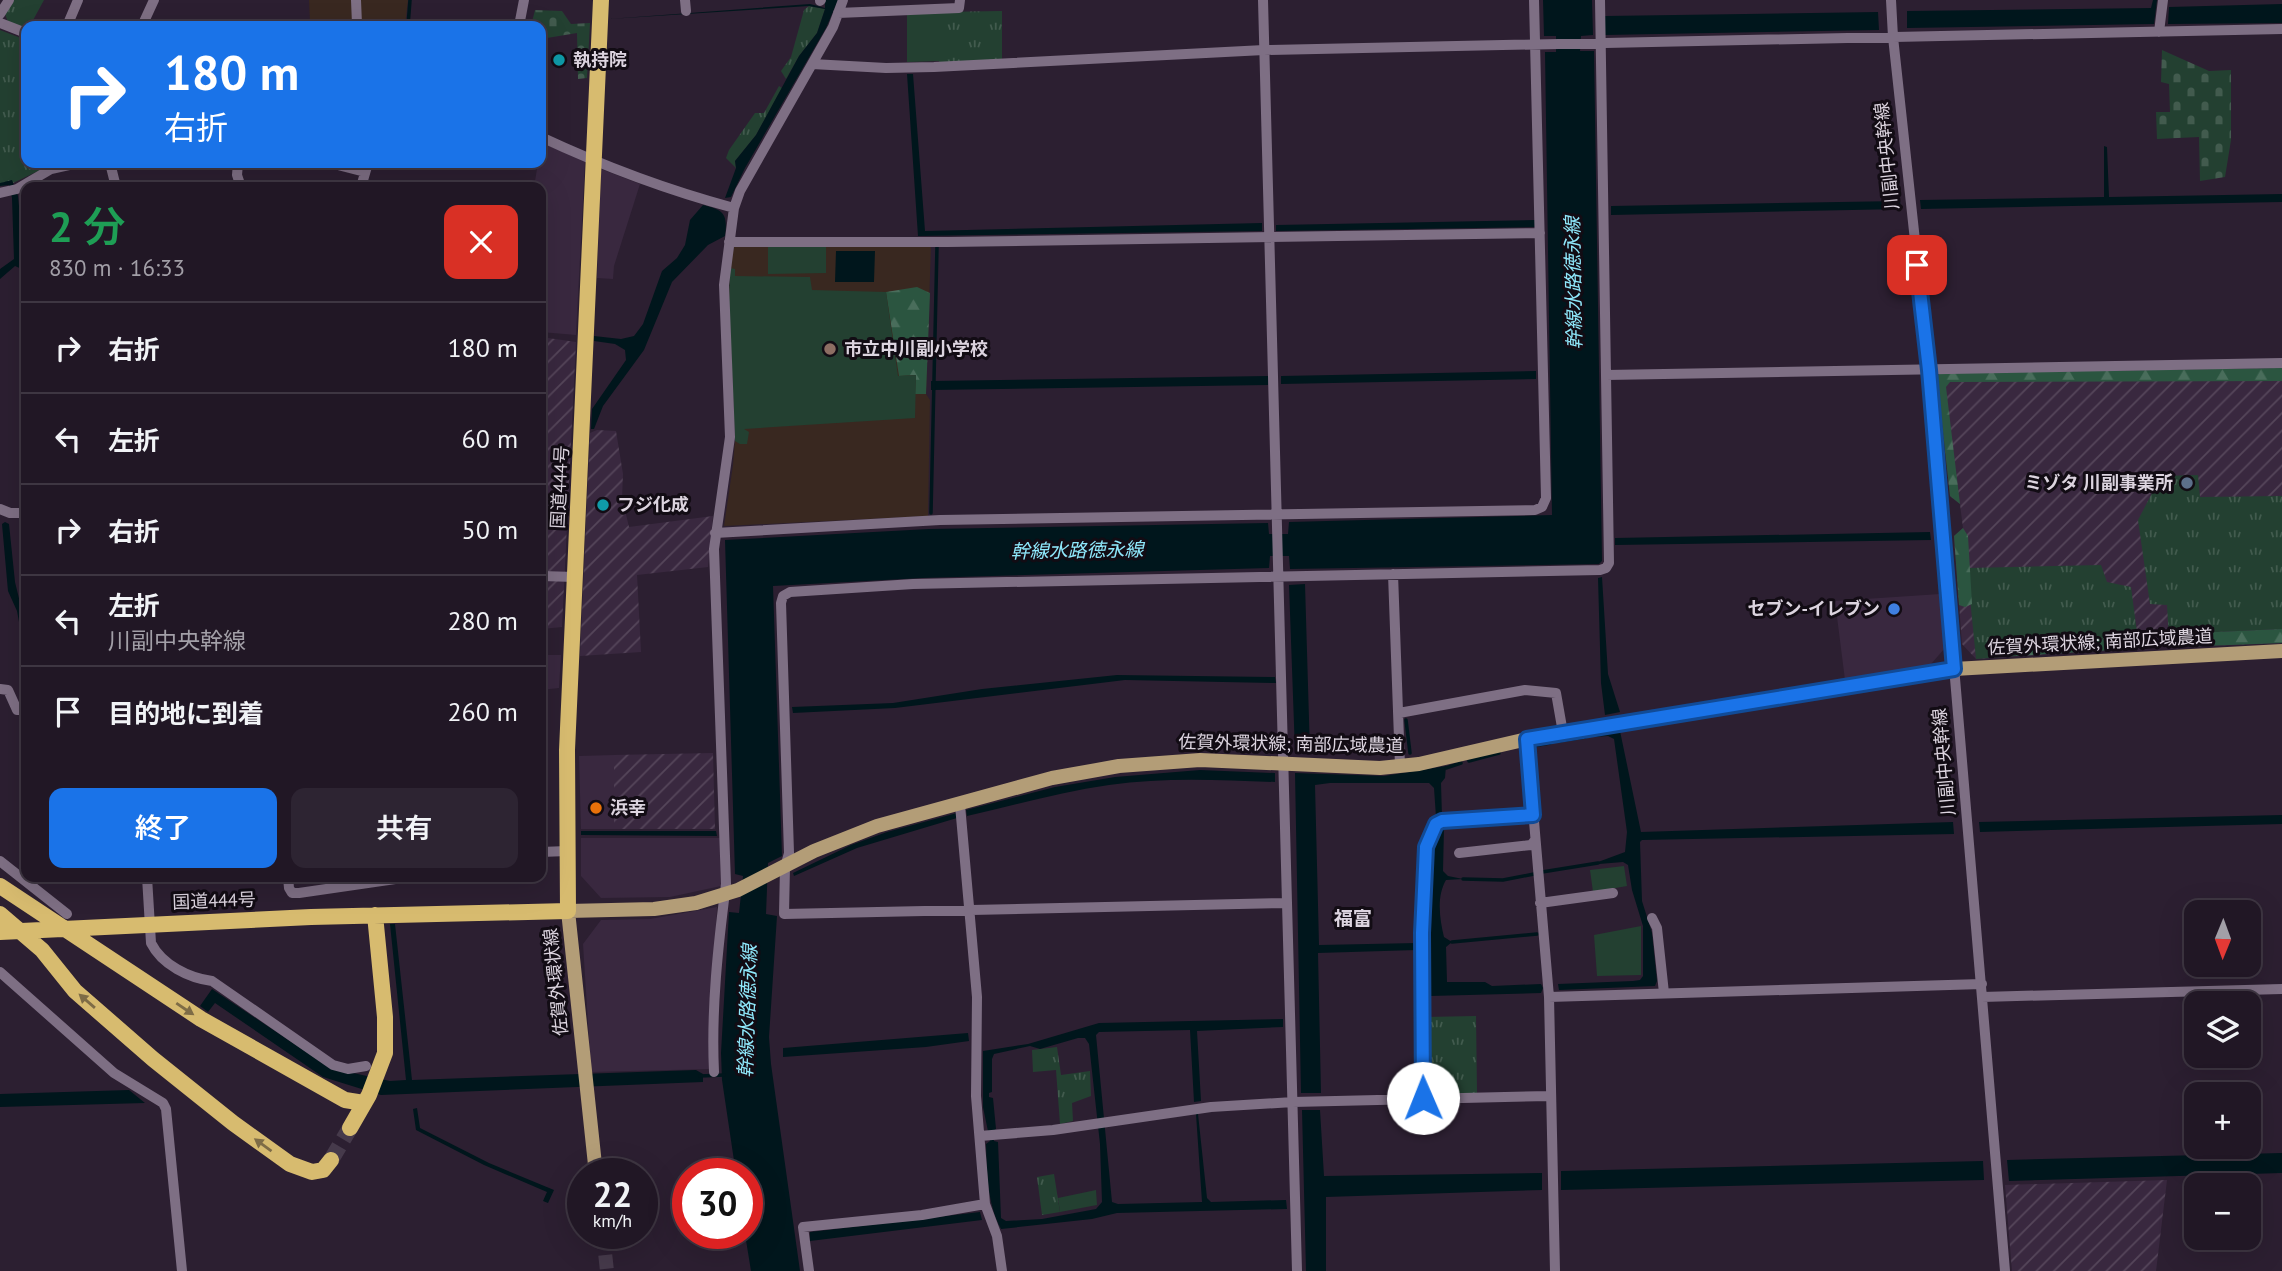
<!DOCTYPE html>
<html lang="ja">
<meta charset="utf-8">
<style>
:root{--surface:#211725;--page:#2d2432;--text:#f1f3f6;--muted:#a29fa7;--line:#3e3642;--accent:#1a73e8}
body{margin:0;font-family:"PT Sans","Noto Sans JP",sans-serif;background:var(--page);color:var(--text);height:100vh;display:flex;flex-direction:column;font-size:26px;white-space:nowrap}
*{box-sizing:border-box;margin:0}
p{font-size:23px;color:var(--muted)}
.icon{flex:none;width:38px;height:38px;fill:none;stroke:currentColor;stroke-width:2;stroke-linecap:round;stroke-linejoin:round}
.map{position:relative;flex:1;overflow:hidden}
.panel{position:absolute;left:21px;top:182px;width:525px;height:700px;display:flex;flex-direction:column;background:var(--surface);border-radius:14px;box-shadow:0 7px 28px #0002,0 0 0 2px var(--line)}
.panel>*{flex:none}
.hud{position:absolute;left:21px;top:21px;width:525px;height:147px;border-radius:14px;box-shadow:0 7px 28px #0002,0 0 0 2px var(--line);background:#1a73e8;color:#fff;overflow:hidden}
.needle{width:46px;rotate:181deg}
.controls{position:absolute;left:2184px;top:900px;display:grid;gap:14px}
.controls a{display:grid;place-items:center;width:77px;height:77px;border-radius:14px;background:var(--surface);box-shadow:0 7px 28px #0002,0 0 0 2px var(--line);font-size:35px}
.speed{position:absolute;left:567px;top:1158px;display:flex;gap:14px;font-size:35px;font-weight:700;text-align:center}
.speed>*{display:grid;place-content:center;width:91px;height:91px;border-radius:50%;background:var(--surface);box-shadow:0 7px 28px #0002,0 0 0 2px var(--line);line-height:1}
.speed small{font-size:18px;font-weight:400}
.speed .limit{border:10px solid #d22;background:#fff;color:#111}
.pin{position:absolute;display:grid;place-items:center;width:60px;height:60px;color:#fff;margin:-30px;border-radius:14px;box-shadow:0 4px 10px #0006}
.me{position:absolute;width:77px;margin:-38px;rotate:359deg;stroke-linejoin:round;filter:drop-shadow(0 0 5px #0008)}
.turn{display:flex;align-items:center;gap:24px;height:147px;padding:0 28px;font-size:32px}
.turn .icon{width:91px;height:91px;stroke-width:2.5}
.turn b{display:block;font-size:49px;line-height:60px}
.round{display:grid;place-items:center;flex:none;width:74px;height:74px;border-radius:14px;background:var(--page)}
.headline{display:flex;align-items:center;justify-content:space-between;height:119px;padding:0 28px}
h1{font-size:42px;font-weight:600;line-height:52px;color:#1e9e55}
.button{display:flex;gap:14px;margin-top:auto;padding:14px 28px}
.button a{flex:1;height:80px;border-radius:14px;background:var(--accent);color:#fff;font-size:28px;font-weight:600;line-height:80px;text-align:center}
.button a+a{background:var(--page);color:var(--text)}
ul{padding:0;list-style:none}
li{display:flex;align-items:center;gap:21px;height:91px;padding:0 28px;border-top:2px solid var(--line)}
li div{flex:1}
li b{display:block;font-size:26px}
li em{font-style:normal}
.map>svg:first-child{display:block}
.built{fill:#39283f}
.industrial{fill:url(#industrial-furrows)}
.education{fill:#392820}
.grass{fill:url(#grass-tufts)}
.forest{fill:url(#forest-firs)}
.cemetery{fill:url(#cemetery-stones)}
.garden{fill:#234031}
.water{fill:#00161c;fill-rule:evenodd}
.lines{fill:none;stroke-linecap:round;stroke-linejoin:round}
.stream{stroke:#00161c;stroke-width:3.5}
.major-tunnel{stroke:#463a4b;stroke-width:14;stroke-dasharray:14 7;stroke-linecap:butt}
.highway-tunnel{stroke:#463a4b;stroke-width:16;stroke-dasharray:16 8;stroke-linecap:butt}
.minor{stroke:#7e6f84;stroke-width:10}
.major{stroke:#b39d77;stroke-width:14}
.highway{stroke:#d7bb6f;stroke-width:16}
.oneway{fill:#7e6c46}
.route-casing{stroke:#114b97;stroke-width:18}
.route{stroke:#1a73e8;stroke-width:12}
.culture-dot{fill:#0f9aa8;stroke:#120c14;stroke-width:2.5}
.education-dot{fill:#8d6e63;stroke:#120c14;stroke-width:2.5}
.service-dot{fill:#5c6f8a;stroke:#120c14;stroke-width:2.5}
.shop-dot{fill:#3f7fe0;stroke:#120c14;stroke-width:2.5}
.food-dot{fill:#e8710a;stroke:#120c14;stroke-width:2.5}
.labels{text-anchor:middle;stroke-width:6;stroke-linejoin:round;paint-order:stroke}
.poi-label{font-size:18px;font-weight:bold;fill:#dcd4df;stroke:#120c14;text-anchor:start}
.street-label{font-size:18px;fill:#dcd4df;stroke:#120c14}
.water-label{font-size:19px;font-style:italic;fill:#8fe8fb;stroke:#120c14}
.neighbourhood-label{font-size:19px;font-weight:bold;fill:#dcd4df;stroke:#120c14}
</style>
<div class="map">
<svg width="2282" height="1271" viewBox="0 0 2282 1271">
<defs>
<pattern id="industrial-furrows" width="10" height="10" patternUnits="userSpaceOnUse" patternTransform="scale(1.75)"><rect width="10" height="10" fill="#39283f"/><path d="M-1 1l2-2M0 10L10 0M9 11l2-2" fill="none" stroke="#55465a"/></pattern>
<pattern id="grass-tufts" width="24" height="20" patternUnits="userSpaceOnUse" patternTransform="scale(1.75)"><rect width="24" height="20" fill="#234031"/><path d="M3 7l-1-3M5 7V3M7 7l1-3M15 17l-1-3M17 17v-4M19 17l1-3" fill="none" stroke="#425b4e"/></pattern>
<pattern id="forest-firs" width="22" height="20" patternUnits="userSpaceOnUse" patternTransform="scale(1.75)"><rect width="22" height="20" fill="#2b5540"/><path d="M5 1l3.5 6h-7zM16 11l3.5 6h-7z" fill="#496d5b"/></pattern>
<pattern id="cemetery-stones" width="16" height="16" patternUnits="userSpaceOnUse" patternTransform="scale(1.75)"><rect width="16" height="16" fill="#234031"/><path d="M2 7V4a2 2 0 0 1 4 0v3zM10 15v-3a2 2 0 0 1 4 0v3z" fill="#425b4e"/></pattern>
</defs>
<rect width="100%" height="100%" fill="#2c1f31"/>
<!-- built -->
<path class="built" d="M541 142 585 162 576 335 541 332V187H534L538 163H541Z
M601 169 640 184 614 266 613 279 597 278Z
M1940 594 1945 648 1931 664 1845 680 1835 601Z
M541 655H561L559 688 541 690Z
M614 755V829H581L579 756Z
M581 838H720L721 886 670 897 601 898 581 876Z
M717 907 711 1069 591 1072 583 944 601 920 650 919Z"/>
<!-- industrial -->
<path class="industrial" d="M541 337 576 342 562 627 541 629Z
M2282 368V643L2177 647 2169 639 2138 640 2129 649 1976 659 1962 644 1954 536 1963 528 1960 504 1950 496 1937 376Z
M597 430 616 431 623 474 622 498 629 527 713 516 708 567 637 575 641 652 580 656 590 433Z
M713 753 715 829H614V755Z
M2167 1180 2156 1271H2012L2005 1185Z"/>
<!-- education -->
<path class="education" d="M309 0H408L405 26H350L348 23 310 22Z
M931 246 926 394 930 400 928 516 724 526 733 465 736 428 729 303 730 268 734 247Z"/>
<!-- grass -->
<path class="grass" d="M14 0H44L32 22 38 26H26V29L8 22 5 14Z
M809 6 825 9 817 33 799 56 786 79 781 71 791 57 804 10Z
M1002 11V61L939 64V12Z
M0 30 26 40V163H55L13 183 0 186Z
M779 86 782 88 756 135 735 161 736 168 726 158 729 150 755 113H764Z
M2198 475 2200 497 2282 496V629L2174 634 2169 639 2167 605 2150 604 2138 520 2161 476Z
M2101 565 2107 582 2131 587 2138 640 2130 637 2021 646 2014 650 2016 656 1976 659 1967 568Z
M1476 1016 1477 1093H1427L1426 1017Z
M1057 1047 1061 1075 1090 1071 1091 1096 1072 1103 1073 1121 1060 1124 1056 1070 1033 1072 1032 1050Z
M1054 1174 1060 1212 1042 1215 1037 1177Z"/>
<!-- forest -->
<path class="forest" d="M917 287 930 293 926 394H915L916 375 899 376 886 292Z
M2282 368V381L1950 382 1946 387 1960 504 1950 496 1937 376 1940 373Z
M1963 528 1968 536 1972 604 1965 607 1959 605 1954 536Z
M2282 629V643L2177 647 2169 639 2174 634Z
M2131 637 2138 640 2129 649 2016 656 2014 650 2021 646Z"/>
<!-- cemetery -->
<path class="cemetery" d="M535 10 562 11 571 24 590 23 587 78 578 79 577 33 541 39V26H531Z
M2162 50 2209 71 2231 70V140L2225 177 2200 181 2199 137 2157 139 2156 112H2170L2169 84 2161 82Z"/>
<!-- garden -->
<path class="garden" d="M939 12V61L907 62V15Z
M768 247H826V273L768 274Z
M730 268 735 269V276L810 277 812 290 886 292 898 376 916 375 915 418 744 429 749 432 747 444H740L735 441 729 303Z
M1624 866 1627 886 1593 892 1590 870Z
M1641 926V975L1597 976 1594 935Z
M1096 1190 1097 1205 1060 1212 1058 1198Z"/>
<!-- water -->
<path class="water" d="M825 0H838L826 28 745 168 731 197 725 198 736 168 735 161 756 135 799 56 817 33 825 9 809 6 609 19 810 4 825 8Z
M1543 0H1592L1593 35 1581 36 1580 51H1594L1602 561 1599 564 1290 569 1289 556H1270L1269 568 922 578 773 586 782 856 768 863 766 914 777 916 769 1037 771 1064 800 1271H751L745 1234H747V1174H736L722 1080 721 1053 729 912 739 913 743 876 735 874 725 540 929 529 1268 523 1269 534H1288L1289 522 1552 515 1545 52H1556V36H1544Z
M2153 0H2157L2154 24 1907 28V11L2151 8Z
M2282 4V23L2168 24 2169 7Z
M1878 12 1879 30 1605 35V16Z
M907 74H913L925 231 1262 223V231L918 236Z
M2104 146 2107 147 2109 197 2282 194V202L1921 209 1920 200 2104 197Z
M12 180 18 196 21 227 26 231V271L15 266 0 279V269L14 259 12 198 9 185 0 186V183Z
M1900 201 1901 209 1611 215V206Z
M703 205C724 210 728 214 725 236L708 245 672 282 644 350 603 406 594 429H591L592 409 626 360 625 350 615 344 594 341V336L621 339 634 336 643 324 662 271 677 258 685 245 690 220Z
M1535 220V227L1276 231V225Z
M836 251H875L874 282H835Z
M1536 371V379L1281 384V376Z
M1268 376V385L931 390V381Z
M5 522 9 524 15 582 26 627V637L21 633 17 611 8 591 2 524Z
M1930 532 1931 540 1615 545V538Z
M1602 577 1608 674 1620 712 1605 715 1601 683 1598 578Z
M1305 584 1310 753 1295 752 1289 585Z
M1117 675 1275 677 1276 683 1125 680 895 708 793 713 792 707 893 703 982 689Z
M1620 731 1641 832 1953 822 1954 834 1642 840 1640 842 1642 901 1652 933 1657 981 1655 986 1559 990 1558 984 1633 981 1640 980 1643 976V926L1632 890 1628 865 1623 862 1599 864 1598 862 1625 852 1627 832 1614 739 1608 736 1594 737 1593 735Z
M1446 766 1445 778 1441 783 1442 817 1440 818 1436 817 1434 788 1429 783H1330L1315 785 1319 945 1417 943V950L1318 953 1321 1093H1301L1295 773 1384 776Z
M1200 770 1275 773V782C1219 780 1164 777 1109 785 1061 792 1014 805 967 816L966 810 1055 787 1115 777Z
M957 813V818L857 848 794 876 793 873 851 845 887 832Z
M2282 815V824L1980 832 1979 822Z
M1440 828H1444L1443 871 1448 876 1463 879 1446 880C1436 897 1440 920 1444 937L1452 942 1446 947 1447 982H1485L1492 986 1541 984 1543 988 1541 993 1430 996C1429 967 1425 847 1440 828Z
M581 831H716L717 836 581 835Z
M390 924H395L412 1080 696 1070 703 1074V1082L381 1095 323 1077 215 1003 208 1012 200 1006 212 989 330 1068 390 1081 406 1080Z
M1283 1019V1027L1197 1031 1201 1101 1194 1102 1190 1030 1099 1032 1096 1035 1112 1202 1118 1204 1202 1202 1196 1114H1198L1207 1198 1211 1202 1286 1200 1287 1209 1117 1213 1092 1219 1001 1229C987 1203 987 1173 986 1144L990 1141 983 1107V1051L1028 1044 1099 1023ZM1078 1038H1085L1089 1044 1100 1144 1102 1202 1096 1209 1042 1219 1006 1221 1001 1218 998 1142 994 1141 993 1131 996 1129 993 1098 989 1097V1093L992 1092V1059L994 1054 1030 1046 1040 1049Z
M968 1033 969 1041 926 1047 783 1057V1048Z
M129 1090 145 1103 0 1107V1094Z
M417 1108 420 1128 489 1163 554 1190 548 1203 543 1201 547 1192 484 1165 416 1130 413 1109Z
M1302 1110H1320L1324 1176 1542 1173V1190L1326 1197V1271H1306Z
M2282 1153V1173L2009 1181 2007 1160Z
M1983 1161 1984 1180 1561 1190V1171Z
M980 1212 982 1220 810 1241V1232Z"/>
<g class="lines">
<!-- stream -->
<path class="stream" d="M408 26 410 0
M931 513 937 246
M1406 720 1410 753
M1559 741 1585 737
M1532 746 1550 743
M1469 761 1499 753
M1446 768 1461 763
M1542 872 1598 863
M1463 879 1503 880 1534 874
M1452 942 1537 934
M700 1076 724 1075"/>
<!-- major-tunnel -->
<path class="major-tunnel" d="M603 1234 607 1271"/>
<!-- highway-tunnel -->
<path class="highway-tunnel" d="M331 1160 350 1128"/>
<!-- minor -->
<path class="minor" d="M356 0 357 24 360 26
M685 0 686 11
M1263 0 1287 903
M1891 0 1893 37 1929 370 2005 1271
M820 1 821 0
M838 13 959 8 960 0
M0 14 9 0
M0 23 26 33
M67 26 78 0
M142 26 154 0
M519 26 524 0
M2159 32 2163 0
M812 64 886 68 934 67 1264 50 2282 29
M541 137C603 166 667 190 734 208
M110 163 116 187
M238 163 237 175 241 187
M330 163 365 172
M361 187 368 163
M0 193 17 189 51 169 78 163
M729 242H948L1540 233
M1606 375 2282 363
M0 509 10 513H26
M715 533 940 520 1535 510 1542 507 1546 498 1534 0
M1393 574 1400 766
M541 576 575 577
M0 689 8 690 17 710H26
M1399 713 1525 690 1556 693 1563 733
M1527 739 1549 997 1555 1271
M960 805 977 997 976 1096 985 1204
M541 852 567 851
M1459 853 1531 845 1535 840
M0 861 67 914
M147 877 151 943C162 965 189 978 212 981L333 1065 348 1069 366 1066
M288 877 289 888 292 893H299L409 877
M1540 903 1613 893
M1652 918 1657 928 1664 993
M0 972 114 1073 163 1103 166 1109 182 1271
M1549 997 1982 984
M1982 997 2282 989
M714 1072C711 1010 718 946 726 884L714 549 730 437 724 285 734 208 740 191 833 27 843 0
M1423 1098 1422 933 1426 847 1436 824 1442 821 1533 815
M980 1136 1053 1130 1211 1107 1293 1102 1550 1096
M809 1271 803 1227 922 1215 985 1204 997 1236 1002 1271
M1297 1271 1287 903 784 914 785 867 789 853 781 603 783 596 790 592 913 584 1600 570 1606 568 1609 563 1600 0"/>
<!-- major -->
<path class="major" d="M596 1174 568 911 654 909 696 903 738 890 814 851 877 826 1052 778 1119 766 1200 760 1380 768 1419 764 1527 739 1954 669 2282 651"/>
<!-- highway -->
<path class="highway" d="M0 886 201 1019 345 1100 364 1103
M0 914 42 950 75 991 153 1059 233 1123 290 1164 312 1172 323 1170 331 1160
M0 932 311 917 568 911 567 750 601 0
M350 1128 369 1095 385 1053V1017L375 915"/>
</g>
<!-- one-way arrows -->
<defs><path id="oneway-solid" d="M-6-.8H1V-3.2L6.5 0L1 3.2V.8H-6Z" transform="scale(1.75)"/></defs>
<g class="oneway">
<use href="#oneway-solid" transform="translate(87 1001) rotate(-139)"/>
<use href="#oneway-solid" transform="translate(185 1009) rotate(34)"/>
<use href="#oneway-solid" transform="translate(263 1145) rotate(-144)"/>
</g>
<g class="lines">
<defs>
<path id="route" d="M1423 1098 1422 933 1426 847 1436 824 1442 821 1533 815 1527 739 1954 669 1929 370 1917 265"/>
</defs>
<!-- route casing -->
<use href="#route" class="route-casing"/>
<!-- route -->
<use href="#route" class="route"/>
</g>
<!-- markers -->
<g class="culture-dot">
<circle cx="559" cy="60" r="7"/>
<circle cx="603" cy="505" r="7"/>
</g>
<circle class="education-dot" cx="830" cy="349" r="7"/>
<circle class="service-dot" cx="2187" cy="483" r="7"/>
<circle class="shop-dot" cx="1894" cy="609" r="7"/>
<circle class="food-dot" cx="596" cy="808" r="7"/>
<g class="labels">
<!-- poi labels -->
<g class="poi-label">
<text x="573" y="66">執持院</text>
<text x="844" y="355">市立中川副小学校</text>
<text x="2173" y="489" text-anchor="end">ミゾタ 川副事業所</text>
<text x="617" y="511">フジ化成</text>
<text x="1880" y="615" text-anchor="end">セブン-イレブン</text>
<text x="610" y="814">浜幸</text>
</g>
<!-- street labels -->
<g class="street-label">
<text transform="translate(1887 156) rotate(-96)" y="6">川副中央幹線</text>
<text transform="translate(560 487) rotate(-87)" y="6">国道444号</text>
<text transform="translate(2100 642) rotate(-3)" y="6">佐賀外環状線; 南部広域農道</text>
<text transform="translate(1291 744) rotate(1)" y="6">佐賀外環状線; 南部広域農道</text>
<text transform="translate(1944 762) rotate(-95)" y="6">川副中央幹線</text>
<text transform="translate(214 901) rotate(-2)" y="6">国道444号</text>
<text transform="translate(556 982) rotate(-96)" y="6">佐賀外環状線</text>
</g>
<!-- water labels -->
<g class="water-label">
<text transform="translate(1573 283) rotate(-91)" y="7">幹線水路徳永線</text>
<text transform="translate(1077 550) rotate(-1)" y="7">幹線水路徳永線</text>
<text transform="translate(747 1011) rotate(-88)" y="7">幹線水路徳永線</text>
</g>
<!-- neighbourhood labels -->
<g class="neighbourhood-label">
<text x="1353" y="925">福富</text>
</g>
</g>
</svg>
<div class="controls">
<a><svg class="needle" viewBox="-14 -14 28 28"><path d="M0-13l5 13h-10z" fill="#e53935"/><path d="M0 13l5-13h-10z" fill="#a29fa7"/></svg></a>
<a><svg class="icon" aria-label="layers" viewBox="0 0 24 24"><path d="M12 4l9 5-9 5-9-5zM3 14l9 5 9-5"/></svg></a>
<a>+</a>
<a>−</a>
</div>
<div class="speed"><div>22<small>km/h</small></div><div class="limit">30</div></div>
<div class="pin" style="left:1917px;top:265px;background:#d93025"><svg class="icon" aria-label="arrive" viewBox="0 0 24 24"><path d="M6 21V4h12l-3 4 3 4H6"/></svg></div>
<svg class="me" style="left:1423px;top:1098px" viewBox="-20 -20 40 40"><circle r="19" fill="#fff"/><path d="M0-13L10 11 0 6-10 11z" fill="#1a73e8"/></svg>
<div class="hud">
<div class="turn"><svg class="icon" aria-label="right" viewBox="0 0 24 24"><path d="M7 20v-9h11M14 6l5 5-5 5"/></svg><div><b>180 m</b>右折</div></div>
</div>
<section class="panel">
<div class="headline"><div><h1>2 分</h1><p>830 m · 16:33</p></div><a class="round" style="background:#d93025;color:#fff"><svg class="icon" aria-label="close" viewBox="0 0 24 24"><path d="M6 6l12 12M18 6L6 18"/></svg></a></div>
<ul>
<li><svg class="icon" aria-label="right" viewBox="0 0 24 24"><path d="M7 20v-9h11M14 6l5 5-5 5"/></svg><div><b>右折</b></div><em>180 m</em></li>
<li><svg class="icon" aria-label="left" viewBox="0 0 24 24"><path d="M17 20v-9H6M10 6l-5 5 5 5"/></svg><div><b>左折</b></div><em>60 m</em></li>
<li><svg class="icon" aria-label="right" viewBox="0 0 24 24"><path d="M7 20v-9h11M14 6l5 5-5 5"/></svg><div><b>右折</b></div><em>50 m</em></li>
<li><svg class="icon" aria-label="left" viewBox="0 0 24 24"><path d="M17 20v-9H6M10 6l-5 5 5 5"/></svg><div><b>左折</b><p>川副中央幹線</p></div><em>280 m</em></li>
<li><svg class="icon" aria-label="arrive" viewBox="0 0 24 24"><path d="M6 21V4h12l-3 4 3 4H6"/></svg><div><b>目的地に到着</b></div><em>260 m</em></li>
</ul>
<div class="button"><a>終了</a><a>共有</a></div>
</section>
</div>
